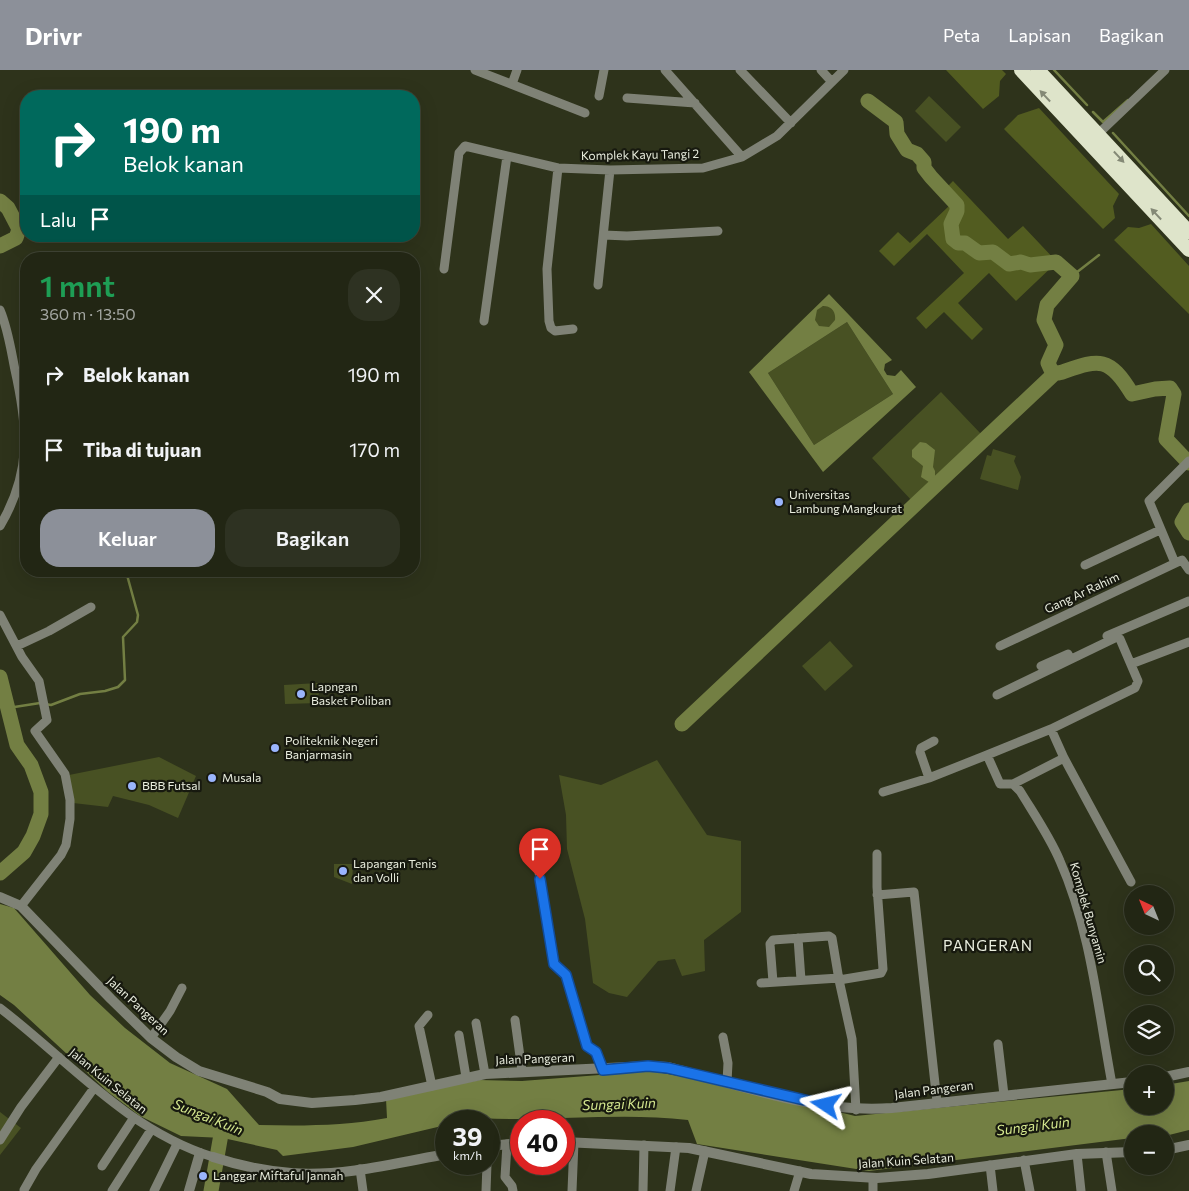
<!DOCTYPE html>
<html lang="id">
<meta charset="utf-8">
<style>
:root{--surface:#222614;--page:#2e3222;--text:#f1f3f6;--muted:#a2a5a0;--line:#3f4334;--accent:#8c9099}
body{margin:0;font-family:Commissioner,sans-serif;background:var(--page);color:var(--text);height:100vh;display:flex;flex-direction:column;font-size:19px;white-space:nowrap}
*{box-sizing:border-box;margin:0}
p{font-size:16px;color:var(--muted)}
.icon{flex:none;width:28px;height:28px;fill:none;stroke:currentColor;stroke-width:2;stroke-linecap:round;stroke-linejoin:round}
.map{position:relative;flex:1;overflow:hidden}
.panel{position:absolute;left:20px;top:182px;width:400px;height:325px;display:flex;flex-direction:column;background:var(--surface);border-radius:20px;box-shadow:0 5px 20px #0002,0 0 0 1px var(--line)}
.panel>*{flex:none}
.hud{position:absolute;left:20px;top:20px;width:400px;height:152px;border-radius:20px;box-shadow:0 5px 20px #0002,0 0 0 1px var(--line);background:#00695c;color:#fff;overflow:hidden}
.needle{width:32px;rotate:317deg}
.tools{position:absolute;left:1124px;top:815px;display:grid;gap:10px}
.tools a{display:grid;place-items:center;width:50px;height:50px;border-radius:50%;background:var(--surface);box-shadow:0 5px 20px #0002,0 0 0 1px var(--line);font-size:25px}
.speed{position:absolute;left:435px;top:1040px;display:flex;gap:10px;font-size:25px;font-weight:700;text-align:center}
.speed>*{display:grid;place-content:center;width:65px;height:65px;border-radius:50%;background:var(--surface);box-shadow:0 5px 20px #0002,0 0 0 1px var(--line);line-height:1}
.speed small{font-size:12px;font-weight:400}
.speed .limit{border:8px solid #d22;background:#fff;color:#111}
.pin{position:absolute;display:grid;place-items:center;width:42px;height:42px;color:#fff;margin:-51px -21px;border-radius:50% 50% 50% 0;rotate:-45deg;box-shadow:0 0 5px #0007}
.pin .icon{rotate:45deg}
.me{position:absolute;width:55px;margin:-28px;rotate:280deg;stroke-linejoin:round;filter:drop-shadow(0 0 4px #0008)}
.turn{display:flex;align-items:center;gap:18px;height:105px;padding:0 20px;font-size:22px}
.turn .icon{width:65px;height:65px;stroke-width:2.5}
.turn b{display:block;font-size:35px;line-height:42px}
.then{display:flex;align-items:center;height:48px;padding:0 20px;background:#0003;gap:10px;font-size:19px}
.round{display:grid;place-items:center;flex:none;width:52px;height:52px;border-radius:20px;background:var(--page)}
.head{display:flex;align-items:center;justify-content:space-between;height:85px;padding:0 20px}
h1{font-size:30px;font-weight:600;line-height:38px;color:#1e9e55}
.primary-button{display:flex;gap:10px;margin-top:auto;padding:10px 20px}
.primary-button a{flex:1;height:58px;border-radius:20px;background:var(--accent);color:#fff;font-size:20px;font-weight:600;line-height:58px;text-align:center}
.primary-button a+a{background:var(--page);color:var(--text)}
ul{padding:0;list-style:none}
li{display:flex;align-items:center;gap:15px;height:75px;padding:0 20px}
li div{flex:1}
li b{display:block;font-size:19px}
li em{font-style:normal}
header{display:flex;align-items:center;gap:30px;box-sizing:border-box;height:70px;padding:0 25px;background:var(--accent);color:#fff}
header strong{font-size:24px}
nav{display:flex;gap:28px;margin-inline-start:auto;font-size:18px}
.map>svg:first-child{display:block}
.green{fill:#485123}
.forest{fill:#525c20}
.water{fill:#737f43;fill-rule:evenodd}
.lines{fill:none;stroke-linecap:round;stroke-linejoin:round}
.stream{stroke:#737f43;stroke-width:2.5}
.river{stroke:#737f43;stroke-width:15}
.minor{stroke:#7f8276;stroke-width:9}
.tertiary{stroke:#7f8276;stroke-width:10}
.trunk{stroke:#dee4ca;stroke-width:14}
.oneway{fill:#848976}
.route-casing{stroke:#114b97;stroke-width:12}
.route{stroke:#1a73e8;stroke-width:9}
.poi-dot{fill:#9ab5fd;stroke:#17190f;stroke-width:2}
.labels{text-anchor:middle;stroke-width:4.5;stroke-linejoin:round;paint-order:stroke}
.street-label{font-size:12px;fill:#e9edde;stroke:#17190f}
.poi-label{font-size:12px;fill:#e9edde;stroke:#17190f;text-anchor:start}
.water-label{font-size:14px;font-style:italic;fill:#d4e78e;stroke:#17190f}
.quarter-label{font-size:15px;letter-spacing:1px;fill:#e9edde;stroke:#17190f}
</style>
<header>
<strong>Drivr</strong>
<nav><a>Peta</a><a>Lapisan</a><a>Bagikan</a></nav>
</header>
<div class="map">
<svg width="1189" height="1121" viewBox="0 0 1189 1121">
<rect width="100%" height="100%" fill="#2e331b"/>
<!-- green -->
<path class="green" d="M929 26 961 57 946 72 915 41Z
M814 247a11 11 0 1 1 22 0a11 11 0 1 1-22 0Z
M847 252 893 324 814 375 768 303Z
M941 322 982 365 913 432 872 388Z
M993 379 1016 386 1014 391 1021 407 1018 420 980 409 987 385 991 386Z
M830 571 853 596 825 621 802 596Z
M318 613 319 633 285 634 284 615Z
M159 687 196 706 178 748 149 735 113 726 108 737 73 733 69 705Z
M657 690 707 765 741 771V842L704 870 705 901 682 906 675 889 658 891 627 927 609 923 593 913 585 849 567 779 566 745 559 705 601 715Z
M334 794H353L352 814 334 807Z
M0 1042 21 1058 0 1085Z"/>
<!-- forest -->
<path class="forest" d="M946 0H1002L1006 4 1000 11 999 26 983 39Z
M1039 38 1119 124 1113 136 1115 148 1103 159 1004 59 1018 45Z
M953 111 1008 169 1023 156 1057 192 1016 231 989 203 958 233 983 259 972 270 944 242 926 259 916 248 964 203 927 164 894 196 879 181 898 162 910 173 949 136 939 125Z
M1151 154 1189 196V244L1114 170 1128 157 1139 158Z"/>
<!-- water -->
<path class="water" d="M829 224 892 290 885 294 884 300 887 305 895 306 901 300 916 317 823 402 749 302ZM823 236C831 236 836 241 835 250L829 257 819 256 815 250 817 240ZM847 252 893 324 814 375 768 303Z
M920 372 926 373 935 380 933 397 935 401V411L932 414 921 407 923 396 912 387V380Z
M0 834 14 838 90 925 125 958 170 993 227 1019 259 1055C302 1056 344 1056 387 1048L386 1029 479 1010 522 1011 651 1001 734 1016 855 1046 1132 1019V1036H1165V1015L1189 1011V1060L1165 1066V1064H1132V1068L869 1101 697 1074 688 1050C619 1042 550 1052 480 1048L465 1051H446V1055L353 1077 283 1086 277 1080 223 1068 181 1066 140 1046 108 1022 14 935 0 925Z"/>
<g class="lines">
<!-- stream -->
<path class="stream" d="M1054 0 1087 35
M1093 42 1103 52 1128 30
M1113 63 1189 146
M1072 206 1099 185
M45 634 51 635 80 624 105 621 118 617 125 610 123 567 137 552 138 545 127 505
M8 638 40 633"/>
<!-- river -->
<path class="river" d="M868 31 896 52 897 64 907 80 917 84 924 92V98L931 107 957 135V141L951 154 953 169 958 173H965L979 183 993 182 1009 194 1021 192 1030 195 1056 192 1072 206 1047 235 1044 250 1056 275 1048 293 1052 302 1059 303C1098 290 1108 284 1132 324L1155 319 1170 318 1174 324 1166 369 1189 393
M0 131 8 138 19 159 16 168 0 176
M1189 440 1182 452 1189 463
M0 607 17 675 31 695 41 722V744L33 766 24 782 0 803
M682 654 1055 303
M211 1121 223 1053"/>
<!-- minor -->
<path class="minor" d="M475 0 585 43
M665 0 742 87
M740 0 791 53
M821 0 832 12
M512 14 517 0
M599 26 604 0
M627 28 695 33
M1098 64 1165 0
M558 98 547 199 549 251 551 258 555 261 573 259
M604 165 627 166 718 161
M444 199 459 83 465 76 558 98 610 100 703 98 742 87 777 66 844 0
M598 215 610 100
M0 240C8 259 11 280 15 300 28 358 32 402 0 456
M484 251 507 86
M1175 493 1149 431 1189 391
M1085 495 1160 460
M0 545 22 587 39 611 47 650 35 661 65 704 70 730V749L66 775 61 785 21 836
M1107 566 1189 531
M17 576 49 561 91 537
M1000 576 1182 490 1189 500
M1131 594 1189 572
M1041 596 1068 584
M997 625 1117 567 1120 569 1138 611 1135 618 1051 659 987 685 1000 714H1013L1020 721C1034 744 1050 767 1060 791 1091 861 1098 940 1112 1014
M1051 659 1064 688 1131 812
M929 708 920 682 921 678 934 671
M1013 714 1064 688
M883 722 929 708 987 685
M537 790 554 894 566 905 587 977 596 982 603 1000
M877 825 914 822 937 1032
M798 868 801 910
M773 912 770 874 773 870 829 866 832 868 839 910
M761 913 839 908
M0 938C69 991 127 1060 213 1087
M428 945 419 956 432 1016
M515 950 522 1001
M476 953 485 1004
M459 965 466 1007
M723 967 728 993 727 1012
M151 968 170 941 182 918
M998 974 1004 1025
M856 1040 852 969 839 910 881 903 883 899 877 817V784
M0 1070 21 1037 59 987
M507 1074 505 1107 512 1116 513 1121
M1106 1082 1112 1121
M1077 1084 1081 1121
M1024 1090 1030 1121
M990 1095 993 1121
M102 1096 133 1049
M360 1099 363 1121
M24 1120 36 1099 94 1018
M112 1121 151 1060
M154 1121 177 1074
M486 1121 487 1094
M572 1121 574 1072
M643 1121 644 1075
M670 1121 676 1077
M696 1121 705 1081
M794 1121 800 1101
M873 1121V1108"/>
<!-- tertiary -->
<path class="tertiary" d="M0 827 21 836 111 929 151 968 176 987 199 1001 267 1022 280 1029 312 1033 355 1030 381 1027 485 1004 649 996 668 997C741 1015 816 1044 892 1038L1132 1012
M1165 1007 1189 1002
M564 1072 689 1078 811 1104 877 1108 928 1104 1077 1084 1132 1082
M489 1076 521 1073
M1165 1080 1189 1075
M213 1087C237 1095 265 1101 291 1103 342 1107 397 1093 446 1084
M189 1121 200 1083"/>
<!-- trunk -->
<path class="trunk" d="M1021 0 1189 180
M1038 0 1189 162"/>
</g>
<!-- one-way arrows -->
<defs><path id="oneway-solid" d="M-6-.8H1V-3.2L6.5 0L1 3.2V.8H-6Z" transform="scale(1.25)"/></defs>
<g class="oneway">
<use href="#oneway-solid" transform="translate(1045 26) rotate(-133)"/>
<use href="#oneway-solid" transform="translate(1119 87) rotate(47)"/>
<use href="#oneway-solid" transform="translate(1156 144) rotate(-133)"/>
</g>
<g class="lines">
<defs>
<path id="route" d="M540 809 554 894 566 905 587 976 596 982 603 1000 648 996 668 998 826 1035"/>
</defs>
<!-- route casing -->
<use href="#route" class="route-casing"/>
<!-- route -->
<use href="#route" class="route"/>
</g>
<!-- markers -->
<g class="poi-dot">
<circle cx="779" cy="432" r="5"/>
<circle cx="301" cy="624" r="5"/>
<circle cx="275" cy="678" r="5"/>
<circle cx="212" cy="708" r="5"/>
<circle cx="132" cy="716" r="5"/>
<circle cx="343" cy="801" r="5"/>
<circle cx="203" cy="1106" r="5"/>
</g>
<g class="labels">
<!-- street labels -->
<g class="street-label">
<text transform="translate(640 85) rotate(-1)" y="4">Komplek Kayu Tangi 2</text>
<text transform="translate(1082 523) rotate(-25)" y="4">Gang Ar Rahim</text>
<text transform="translate(1088 843) rotate(74)" y="4">Komplek Bunyamin</text>
<text transform="translate(138 936) rotate(43)" y="4">Jalan Pangeran</text>
<text transform="translate(535 989) rotate(-2)" y="4">Jalan Pangeran</text>
<text transform="translate(108 1011) rotate(39)" y="4">Jalan Kuin Selatan</text>
<text transform="translate(934 1020) rotate(-7)" y="4">Jalan Pangeran</text>
<text transform="translate(906 1091) rotate(-4)" y="4">Jalan Kuin Selatan</text>
</g>
<!-- poi labels -->
<g class="poi-label">
<text x="789" y="429">Universitas<tspan x="789" dy="14">Lambung Mangkurat</tspan></text>
<text x="311" y="621">Lapngan<tspan x="311" dy="14">Basket Poliban</tspan></text>
<text x="285" y="675">Politeknik Negeri<tspan x="285" dy="14">Banjarmasin</tspan></text>
<text x="222" y="712">Musala</text>
<text x="142" y="720">BBB Futsal</text>
<text x="353" y="798">Lapangan Tenis<tspan x="353" dy="14">dan Volli</tspan></text>
<text x="213" y="1110">Langgar Miftaful Jannah</text>
</g>
<!-- water labels -->
<g class="water-label">
<text transform="translate(619 1034) rotate(-2)" y="5">Sungai Kuin</text>
<text transform="translate(208 1047) rotate(22)" y="5">Sungai Kuin</text>
<text transform="translate(1033 1056) rotate(-7)" y="5">Sungai Kuin</text>
</g>
<!-- quarter labels -->
<g class="quarter-label">
<text x="988" y="881">PANGERAN</text>
</g>
</g>
</svg>
<div class="tools">
<a><svg class="needle" viewBox="-14 -14 28 28"><path d="M0-13l5 13h-10z" fill="#e53935"/><path d="M0 13l5-13h-10z" fill="#a2a5a0"/></svg></a>
<a><svg class="icon" aria-label="search" viewBox="0 0 24 24"><circle cx="10" cy="10" r="6"/><path d="M15 15l6 6"/></svg></a>
<a><svg class="icon" aria-label="layers" viewBox="0 0 24 24"><path d="M12 4l9 5-9 5-9-5zM3 14l9 5 9-5"/></svg></a>
<a>+</a>
<a>−</a>
</div>
<div class="speed"><div>39<small>km/h</small></div><div class="limit">40</div></div>
<div class="pin" style="left:540px;top:809px;background:#d93025"><svg class="icon" aria-label="arrive" viewBox="0 0 24 24"><path d="M6 21V4h12l-3 4 3 4H6"/></svg></div>
<svg class="me" style="left:826px;top:1035px" viewBox="-20 -20 40 40"><path d="M0-17L14 15 0 8-14 15z" fill="#1a73e8" stroke="#fff" stroke-width="4"/></svg>
<div class="hud">
<div class="turn"><svg class="icon" aria-label="right" viewBox="0 0 24 24"><path d="M7 20v-9h11M14 6l5 5-5 5"/></svg><div><b>190 m</b>Belok kanan</div></div>
<div class="then">Lalu<svg class="icon" aria-label="arrive" viewBox="0 0 24 24"><path d="M6 21V4h12l-3 4 3 4H6"/></svg></div>
</div>
<section class="panel">
<div class="head"><div><h1>1 mnt</h1><p>360 m · 13:50</p></div><a class="round"><svg class="icon" aria-label="close" viewBox="0 0 24 24"><path d="M6 6l12 12M18 6L6 18"/></svg></a></div>
<ul>
<li><svg class="icon" aria-label="right" viewBox="0 0 24 24"><path d="M7 20v-9h11M14 6l5 5-5 5"/></svg><div><b>Belok kanan</b></div><em>190 m</em></li>
<li><svg class="icon" aria-label="arrive" viewBox="0 0 24 24"><path d="M6 21V4h12l-3 4 3 4H6"/></svg><div><b>Tiba di tujuan</b></div><em>170 m</em></li>
</ul>
<div class="primary-button"><a>Keluar</a><a>Bagikan</a></div>
</section>
</div>
